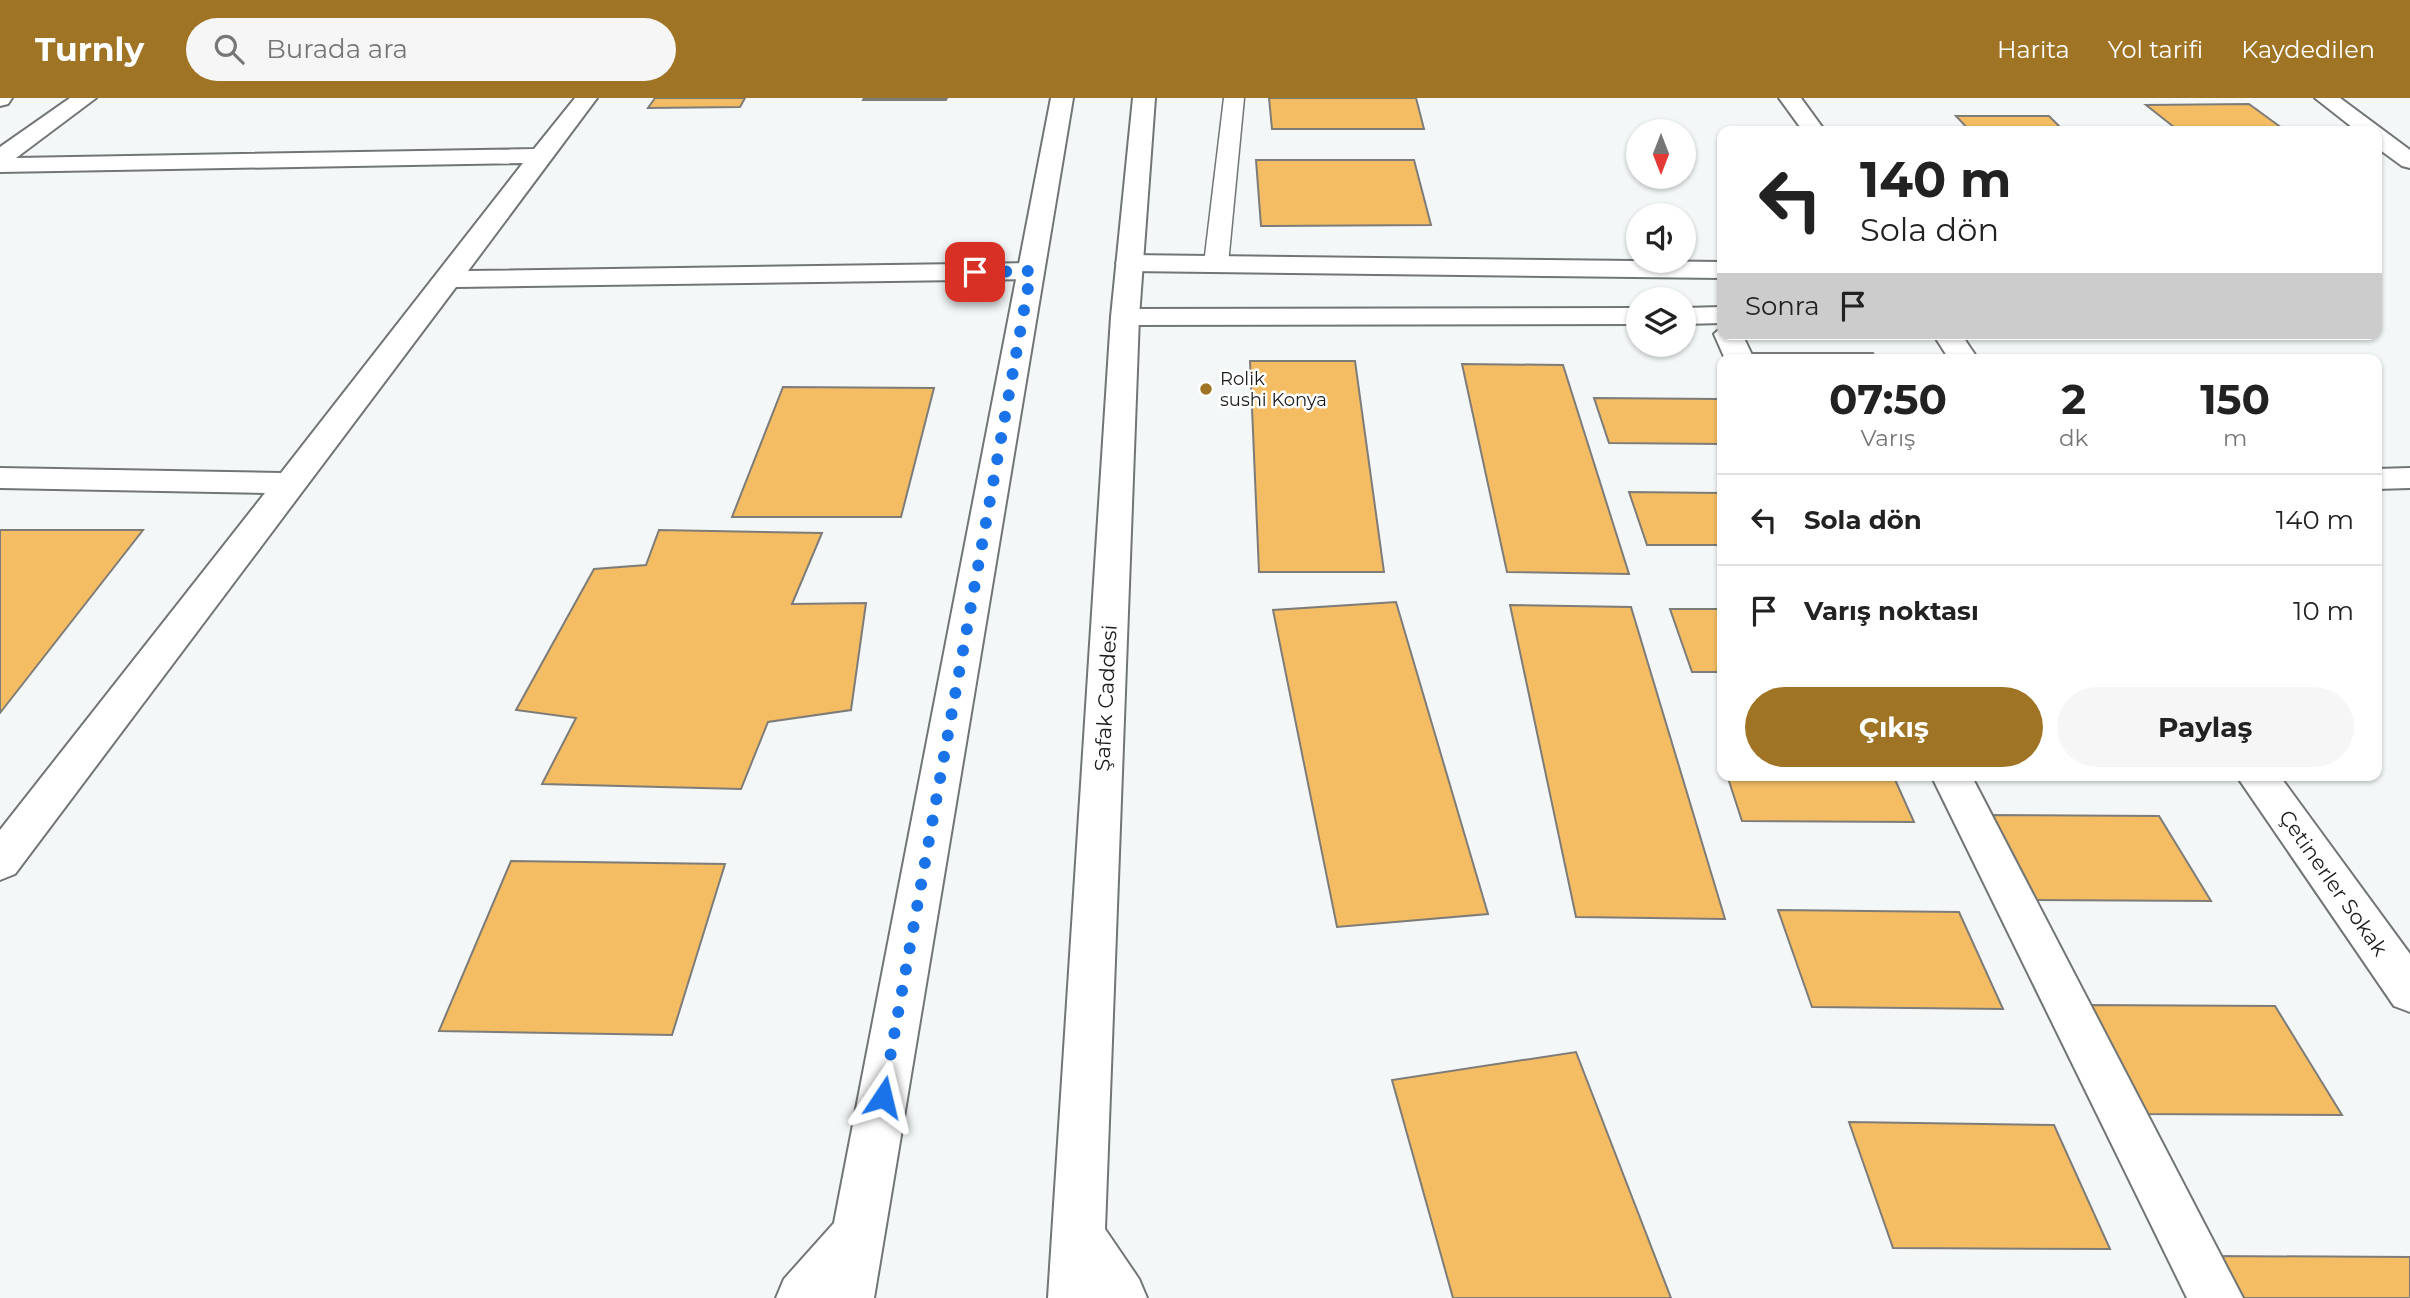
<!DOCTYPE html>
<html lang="tr">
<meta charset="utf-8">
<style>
:root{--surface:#fff;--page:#f6f6f6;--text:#222;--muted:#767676;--line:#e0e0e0;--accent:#a07425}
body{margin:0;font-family:Montserrat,sans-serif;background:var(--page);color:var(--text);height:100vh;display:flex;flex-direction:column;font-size:26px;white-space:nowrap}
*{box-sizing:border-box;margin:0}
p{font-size:23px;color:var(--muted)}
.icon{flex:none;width:38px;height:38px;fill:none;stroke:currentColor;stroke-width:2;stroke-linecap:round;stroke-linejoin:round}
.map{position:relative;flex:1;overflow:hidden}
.details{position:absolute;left:1717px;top:256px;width:665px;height:427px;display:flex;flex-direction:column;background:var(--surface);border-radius:14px;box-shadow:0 2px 5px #0004}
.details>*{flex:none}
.top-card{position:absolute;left:1717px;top:28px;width:665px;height:214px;border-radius:14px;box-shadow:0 2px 5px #0004;background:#fff;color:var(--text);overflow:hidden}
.needle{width:46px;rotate:180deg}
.tools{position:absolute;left:1626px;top:21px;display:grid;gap:14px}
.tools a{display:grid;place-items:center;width:70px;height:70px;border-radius:50%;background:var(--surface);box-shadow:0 2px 5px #0004;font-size:35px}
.pin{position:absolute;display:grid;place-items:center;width:60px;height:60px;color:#fff;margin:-30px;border-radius:14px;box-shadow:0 4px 10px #0006}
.me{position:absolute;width:77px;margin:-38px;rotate:10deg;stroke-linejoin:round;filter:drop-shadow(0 0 5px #0008)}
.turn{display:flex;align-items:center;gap:24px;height:147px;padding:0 28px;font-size:32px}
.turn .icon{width:91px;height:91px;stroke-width:2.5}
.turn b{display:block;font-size:49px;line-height:60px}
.then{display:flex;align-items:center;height:66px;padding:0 28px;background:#0003;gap:14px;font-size:26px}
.eta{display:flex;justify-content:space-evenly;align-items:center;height:119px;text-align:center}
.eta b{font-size:42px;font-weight:700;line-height:49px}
.primary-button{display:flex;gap:14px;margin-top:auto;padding:14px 28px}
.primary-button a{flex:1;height:80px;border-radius:42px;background:var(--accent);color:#fff;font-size:28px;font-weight:700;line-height:80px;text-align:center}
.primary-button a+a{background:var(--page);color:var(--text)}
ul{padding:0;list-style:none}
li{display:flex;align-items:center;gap:21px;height:91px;padding:0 28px;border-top:2px solid var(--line)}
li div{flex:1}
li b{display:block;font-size:26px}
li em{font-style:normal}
header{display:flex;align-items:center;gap:42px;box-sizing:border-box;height:98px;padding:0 35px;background:var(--accent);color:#fff}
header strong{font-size:33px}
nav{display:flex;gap:38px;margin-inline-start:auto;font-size:24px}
.search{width:490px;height:63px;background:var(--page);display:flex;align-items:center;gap:18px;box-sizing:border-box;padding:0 24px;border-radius:38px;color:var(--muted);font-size:26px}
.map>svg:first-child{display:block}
.building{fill:#f4bd63;stroke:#7e7c79;stroke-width:2}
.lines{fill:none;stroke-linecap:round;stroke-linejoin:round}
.lane-casing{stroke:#717576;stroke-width:3}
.street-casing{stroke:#717576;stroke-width:4}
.secondary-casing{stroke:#717576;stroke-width:4}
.lane{fill:#fff;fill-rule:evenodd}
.street{fill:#fff;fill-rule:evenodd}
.secondary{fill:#fff;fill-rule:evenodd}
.route{stroke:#1a73e8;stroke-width:12;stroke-dasharray:0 21.6}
.poi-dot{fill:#a07425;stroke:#fff;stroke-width:2.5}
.labels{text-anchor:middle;stroke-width:5;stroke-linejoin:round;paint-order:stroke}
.far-poi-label{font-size:18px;fill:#1a1c1c;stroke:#fff;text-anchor:start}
.street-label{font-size:21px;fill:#1a1c1c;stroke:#fff}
</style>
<header>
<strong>Turnly</strong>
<div class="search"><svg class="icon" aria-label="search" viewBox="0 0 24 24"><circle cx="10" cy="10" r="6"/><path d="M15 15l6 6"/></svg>Burada ara</div>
<nav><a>Harita</a><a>Yol tarifi</a><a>Kaydedilen</a></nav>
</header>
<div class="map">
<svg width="2410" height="1200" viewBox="0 0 2410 1200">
<rect width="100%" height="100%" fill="#f3f7f7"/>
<!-- building -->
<path class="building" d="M655 0H745L740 9 648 10Z
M864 0H947L946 2H863Z
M1269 0H1416L1424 31H1272Z
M2249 6 2286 33H2179L2146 7Z
M1956 18H2049L2064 33H1970Z
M1256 62H1414L1431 127 1261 128Z
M1754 255H1873L1876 261H1757Z
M1250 263H1355L1384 474H1259Z
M1462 266 1563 267 1629 476 1507 474Z
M783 289 934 290 901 419H732Z
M1594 300 1718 301 1722 311V346L1609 345Z
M1629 394 1722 395V447H1647Z
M0 432H143L0 615Z
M659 432 822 435 792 506 866 505 851 612 768 624 741 691 542 686 576 620 516 612 594 471 646 467Z
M1396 504 1488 816 1337 829 1273 512Z
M1510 507 1631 509 1725 821 1576 819Z
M1670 511H1722V574H1692Z
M1727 677H1893L1914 724 1742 723Z
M1988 717 2159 718 2211 803 2031 802Z
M511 763 725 766 672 937 439 933Z
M1778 812 1959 814 2003 911 1812 909Z
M2084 907 2275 908 2342 1017 2139 1016Z
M1576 954 1671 1200H1453L1392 982Z
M1849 1024 2054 1027 2110 1151 1893 1150Z
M2213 1158 2410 1159V1200H2234Z"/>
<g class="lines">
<defs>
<path id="lane" d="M1224 0H1244L1228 166 1225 171 1216 173 1207 171 1204 166Z"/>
<path id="street" d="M0 0H12L8 6 0 8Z
M70 0H96L16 60 534 51 575 0H597L468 173 1031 165 1040 167 1044 173 1040 179 1031 181 456 189 15 776 0 782V732L265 395 0 390V370L281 375 523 65 0 74V49Z
M1779 0H1801L1825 33H1803Z
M2315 0H2340L2410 52V70L2402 68 2376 49V33H2357Z
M1129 157 1722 164V180L1129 173 1120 171 1116 165 1120 159Z
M1722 209V225L1684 226V210Z
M1638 210V226L1125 227 1115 225 1111 219 1115 213 1125 211Z
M1722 229V236H1742L1754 261H1725L1714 236Z
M1933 236H1961L1978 261H1949Z
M2410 370V390L2376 391V371Z
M1931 677H1971L2243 1200H2187Z
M2236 677H2279L2410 856V914L2394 908Z"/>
<path id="secondary" d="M1051 0H1073L874 1200H776L784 1181 834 1125Z
M1133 0H1155L1139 219 1105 1131 1139 1181 1147 1200H1048L1111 219Z"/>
</defs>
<!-- lane casing -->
<use href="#lane" class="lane-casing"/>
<!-- street casing -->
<use href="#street" class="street-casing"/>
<!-- secondary casing -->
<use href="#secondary" class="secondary-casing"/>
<!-- lane -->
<use href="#lane" class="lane"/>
<!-- street -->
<use href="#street" class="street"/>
<!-- secondary -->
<use href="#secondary" class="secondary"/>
</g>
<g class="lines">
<!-- route -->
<path class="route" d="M883 999 1031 173 975 174"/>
</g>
<!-- markers -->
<circle class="poi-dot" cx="1206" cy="291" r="7"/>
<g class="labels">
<!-- far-poi labels -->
<g class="far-poi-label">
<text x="1220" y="287">Rolik<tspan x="1220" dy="21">sushi Konya</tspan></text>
</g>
<!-- street labels -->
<g class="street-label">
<text transform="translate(1106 600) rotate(-87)" y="7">Şafak Caddesi</text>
<text transform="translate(2333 785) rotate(55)" y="7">Çetinerler Sokak</text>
</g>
</g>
</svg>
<div class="tools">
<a><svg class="needle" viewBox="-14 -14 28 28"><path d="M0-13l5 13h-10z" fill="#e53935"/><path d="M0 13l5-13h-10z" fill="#767676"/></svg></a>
<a><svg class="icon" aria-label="sound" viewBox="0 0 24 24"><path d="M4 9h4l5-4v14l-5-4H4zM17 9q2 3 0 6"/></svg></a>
<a><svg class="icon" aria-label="layers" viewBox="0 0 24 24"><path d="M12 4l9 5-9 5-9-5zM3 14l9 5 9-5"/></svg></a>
</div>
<div class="pin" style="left:975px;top:174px;background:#d93025"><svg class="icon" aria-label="arrive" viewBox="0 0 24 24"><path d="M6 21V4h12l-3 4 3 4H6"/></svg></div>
<svg class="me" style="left:883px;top:999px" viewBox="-20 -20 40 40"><path d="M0-17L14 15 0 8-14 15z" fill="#1a73e8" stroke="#fff" stroke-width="4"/></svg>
<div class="top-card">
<div class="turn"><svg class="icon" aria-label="left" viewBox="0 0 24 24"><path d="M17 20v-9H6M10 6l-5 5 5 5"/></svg><div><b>140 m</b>Sola dön</div></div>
<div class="then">Sonra<svg class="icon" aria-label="arrive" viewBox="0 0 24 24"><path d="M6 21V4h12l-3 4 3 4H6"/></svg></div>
</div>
<section class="details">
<div class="eta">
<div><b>07:50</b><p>Varış</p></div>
<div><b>2</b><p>dk</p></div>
<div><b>150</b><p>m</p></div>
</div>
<ul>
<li><svg class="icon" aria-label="left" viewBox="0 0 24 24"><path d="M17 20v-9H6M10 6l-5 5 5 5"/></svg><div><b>Sola dön</b></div><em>140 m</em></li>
<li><svg class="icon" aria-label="arrive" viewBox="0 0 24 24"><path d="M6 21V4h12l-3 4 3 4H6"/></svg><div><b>Varış noktası</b></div><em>10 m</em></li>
</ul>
<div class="primary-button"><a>Çıkış</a><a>Paylaş</a></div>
</section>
</div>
